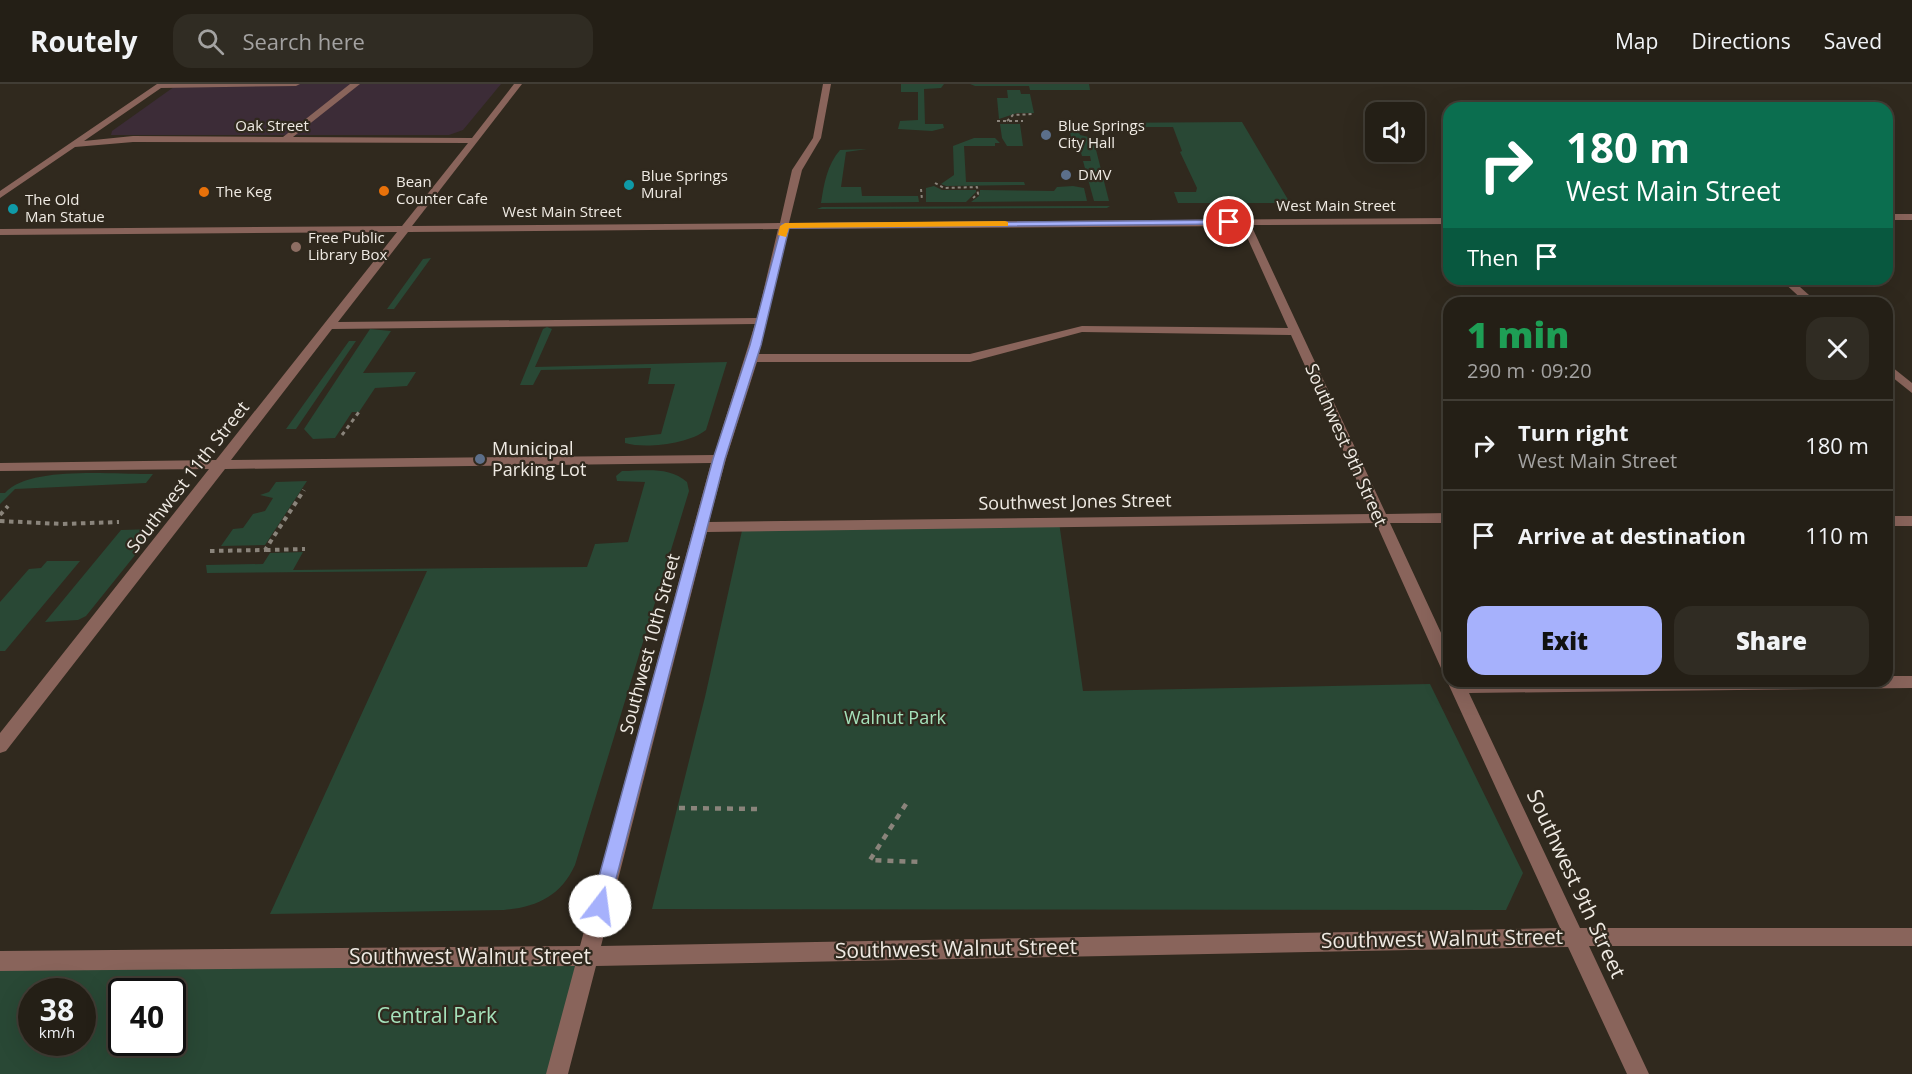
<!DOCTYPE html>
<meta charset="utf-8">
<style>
:root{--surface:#241f16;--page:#302c23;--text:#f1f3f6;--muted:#a3a2a1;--line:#413d35;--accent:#a6b1fc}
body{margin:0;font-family:"Open Sans",sans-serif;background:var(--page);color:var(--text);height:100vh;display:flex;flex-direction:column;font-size:22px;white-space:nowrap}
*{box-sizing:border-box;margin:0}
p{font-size:20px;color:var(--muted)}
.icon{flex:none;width:33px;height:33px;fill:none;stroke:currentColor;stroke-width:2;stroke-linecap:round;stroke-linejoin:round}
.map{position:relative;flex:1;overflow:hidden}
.panel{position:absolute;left:1443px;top:213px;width:450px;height:390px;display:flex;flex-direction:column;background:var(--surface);border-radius:18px;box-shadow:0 6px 24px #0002,0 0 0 2px var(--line)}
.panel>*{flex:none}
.hud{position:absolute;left:1443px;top:18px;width:450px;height:183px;border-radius:18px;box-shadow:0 6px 24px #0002,0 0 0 2px var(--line);background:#0b6e4f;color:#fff;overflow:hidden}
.controls{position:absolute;left:1365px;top:18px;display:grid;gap:12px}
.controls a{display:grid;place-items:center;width:60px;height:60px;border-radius:12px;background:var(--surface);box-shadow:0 6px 24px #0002,0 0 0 2px var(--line);font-size:30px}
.speed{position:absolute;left:18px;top:894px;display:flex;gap:12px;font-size:30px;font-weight:700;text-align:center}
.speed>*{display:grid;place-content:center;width:78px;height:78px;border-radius:50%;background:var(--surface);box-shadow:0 6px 24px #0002,0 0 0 2px var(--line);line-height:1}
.speed small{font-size:15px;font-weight:400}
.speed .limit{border:3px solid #111;border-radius:9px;background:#fff;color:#111}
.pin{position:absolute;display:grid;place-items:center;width:51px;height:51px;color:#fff;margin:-26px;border:3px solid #fff;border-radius:50%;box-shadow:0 2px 6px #0007}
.me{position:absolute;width:66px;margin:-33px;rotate:15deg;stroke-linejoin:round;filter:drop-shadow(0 0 4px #0008)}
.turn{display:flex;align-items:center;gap:21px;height:126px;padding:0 24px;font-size:27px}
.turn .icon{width:78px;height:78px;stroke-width:2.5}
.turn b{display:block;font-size:42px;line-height:51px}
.then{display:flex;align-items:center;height:57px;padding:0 24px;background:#0003;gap:12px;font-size:22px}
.round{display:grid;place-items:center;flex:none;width:63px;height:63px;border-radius:18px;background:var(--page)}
.headline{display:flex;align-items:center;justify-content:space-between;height:102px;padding:0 24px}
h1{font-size:36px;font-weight:800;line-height:45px;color:#1e9e55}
.action{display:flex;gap:12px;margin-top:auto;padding:12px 24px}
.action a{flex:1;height:69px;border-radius:18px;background:var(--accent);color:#111;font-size:24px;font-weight:800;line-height:69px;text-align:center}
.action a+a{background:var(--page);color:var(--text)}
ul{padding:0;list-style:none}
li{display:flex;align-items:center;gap:18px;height:90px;padding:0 24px;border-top:2px solid var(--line)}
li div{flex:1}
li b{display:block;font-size:22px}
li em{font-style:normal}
header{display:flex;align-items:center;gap:36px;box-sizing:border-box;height:84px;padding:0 30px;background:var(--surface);border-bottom:2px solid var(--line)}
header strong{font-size:28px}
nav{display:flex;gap:33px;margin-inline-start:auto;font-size:21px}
.search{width:420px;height:54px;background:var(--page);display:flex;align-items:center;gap:15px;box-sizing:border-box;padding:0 21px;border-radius:18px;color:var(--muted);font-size:22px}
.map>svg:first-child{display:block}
.industrial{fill:#3c2c37}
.green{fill:#294835;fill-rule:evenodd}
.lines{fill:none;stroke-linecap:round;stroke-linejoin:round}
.path-far3{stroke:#8a847b;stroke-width:2;stroke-dasharray:3 3;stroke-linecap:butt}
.path-far2{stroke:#8a847b;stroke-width:3;stroke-dasharray:4 4;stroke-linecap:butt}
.path-far1{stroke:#8a847b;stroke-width:4;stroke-dasharray:4.5 4.5;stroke-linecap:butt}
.path{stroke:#8a847b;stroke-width:4.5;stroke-dasharray:6 6;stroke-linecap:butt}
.minor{fill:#89645b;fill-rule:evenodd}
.route{fill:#a6b1fc;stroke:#6c73a4;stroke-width:1.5}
.slow{fill:#f59e0b}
.service-dot{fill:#5c6f8a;stroke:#30291e;stroke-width:2}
.culture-dot{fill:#0f9aa8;stroke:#30291e;stroke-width:2}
.food-dot{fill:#e8710a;stroke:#30291e;stroke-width:2}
.education-dot{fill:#8d6e63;stroke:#30291e;stroke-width:2}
.labels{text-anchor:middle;stroke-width:4.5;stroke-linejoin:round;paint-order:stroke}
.far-street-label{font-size:15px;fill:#efeae3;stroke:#30291e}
.far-poi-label{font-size:15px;fill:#efeae3;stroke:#30291e;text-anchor:start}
.street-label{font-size:18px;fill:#efeae3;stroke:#30291e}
.poi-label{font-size:18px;fill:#efeae3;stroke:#30291e;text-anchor:start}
.park-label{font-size:18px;fill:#a5e2bb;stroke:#30291e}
.near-street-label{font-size:21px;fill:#efeae3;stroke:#30291e}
.near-park-label{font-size:21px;fill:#a5e2bb;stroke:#30291e}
</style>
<header>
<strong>Routely</strong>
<div class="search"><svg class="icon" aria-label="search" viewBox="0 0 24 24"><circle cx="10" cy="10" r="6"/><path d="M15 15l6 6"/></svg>Search here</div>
<nav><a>Map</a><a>Directions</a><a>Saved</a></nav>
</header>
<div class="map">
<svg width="1912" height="990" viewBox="0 0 1912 990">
<rect width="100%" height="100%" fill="#30291e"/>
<!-- industrial -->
<path class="industrial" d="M178 0H501L463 46 449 51H111L112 47Z"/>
<!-- green -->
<path class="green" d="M901 0H944L941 4 924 5 925 40H943L944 44 932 47 898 45 900 37 918 36V8H901Z
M970 0H1089L1090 6H1030L1029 2H975Z
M1007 6H1020L1021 10H1030L1034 29H1017L999 35 997 14H1008Z
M1242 38 1290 119H1178L1174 108H1196L1197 104 1180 68 1182 67 1173 43H1095L1093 39Z
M1000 40H1020L1023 62H1007L1002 54Z
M1068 40 1077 42 1080 51 1093 54 1109 117H1094L1083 77H1091L1090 72H1082L1079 62 1073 61Z
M974 54H995L1000 59H995V62H964L966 98H1024L1025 101 946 102 941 100 954 91 953 62Z
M867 65 846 68 841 103H861L862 112H918L919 118 821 119C824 100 827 81 840 66Z
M934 102 942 106H976V108L966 118H926V104Z
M1073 102 1084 104 1087 117 971 118 979 112 980 106 1054 107 1057 103Z
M1110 122 1107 124 817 125 822 123Z
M431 174 394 225H387L423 175Z
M547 243 552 245 535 283 727 278 706 346C689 360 645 365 625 359V354L661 350 675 300H648L651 284 541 286 533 301H520L543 245Z
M370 245 391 247 363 289 416 288 407 302 375 304 359 328H352L335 354 313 355 304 345Z
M349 257H356L296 345H286Z
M622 387C644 387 669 382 687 398L689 407 575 781C561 812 537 823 504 826L270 830 427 487 207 489 206 481 263 480 270 469 303 468 293 486 587 483 595 460 628 458 645 398 617 397 616 392Z
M153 390 146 399 15 405 0 420V409H5C30 381 116 391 153 390Z
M307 397 265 461 221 462 233 445 243 444 253 430 265 427 273 414 260 411 269 408 276 398Z
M1059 438 1083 607 1430 600 1523 789 1506 826 652 825 705 613 743 442Z
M156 445 86 532 78 536 45 538 121 446Z
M47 477H80L5 567H0V518L29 485 41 484Z
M587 872 557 990H0V877ZM32 908H82V958H32ZM122 908H172V958H122Z"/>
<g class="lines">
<!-- path-far3 -->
<path class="path-far3" d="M997 37H1023
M1007 37 1013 31 1034 30
M935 99 944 104 977 103 978 110 973 114
M921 105 922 116"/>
<!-- path-far2 -->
<path class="path-far2" d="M342 351 359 328"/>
<!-- path-far1 -->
<path class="path-far1" d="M0 431 8 422
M0 437 62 440 119 438
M266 466 305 465
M210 467 265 466 304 406"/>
<!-- path -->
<path class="path" d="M906 720 870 776 921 778
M679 724 759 725"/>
<!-- minor -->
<path class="minor" d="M157 0H300L296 2 161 4 84 57 133 52 283 53 350 0H360L293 53 472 54 514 0H522L412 142 780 139 792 86 813 54 823 0H831L821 54 802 86 789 139 1449 134V140L1251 141 1386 430 1449 429V439H1390L1449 566V590L1443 588 1441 584 1376 439 707 448 601 862 1560 844 1447 597 1449 593V597H1887V592H1912V604L1469 609 1580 844H1912V862H1589L1649 990H1627L1568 863 596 882 568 990H546L575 882 0 887V867L580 862 711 379 225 385 6 667 0 669V649L209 385 0 387V379L216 376 397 148 0 151V145L402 142 468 59 133 58 75 63 0 114V107ZM1242 142 1288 244 1082 242 970 270H759L788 145ZM778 145 757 234 338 238 408 148ZM755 240 714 371 231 376 332 245ZM1082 248 1291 251 1372 430 709 438 726 375 757 278H970Z
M1887 130H1912V136H1887Z
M1224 152 1228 153V157L1216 159V155Z
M1780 195H1791L1818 219H1806Z
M1887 279 1912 299V309L1887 289Z
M1887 432H1912V442H1887Z"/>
</g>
<!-- route -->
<path class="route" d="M1229 136 1233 138 1232 140 789 144 761 261 725 375 609 822 606 827 600 830 594 827 591 822 713 375 750 261 782 140Z"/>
<!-- slow -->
<path class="slow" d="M1005 137 1008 138V142L789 144 786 153 778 151 780 142 785 139Z"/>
<!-- markers -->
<g class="service-dot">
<circle cx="1046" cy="51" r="6"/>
<circle cx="1066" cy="91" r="6"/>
<circle cx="480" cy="375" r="6"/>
</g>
<g class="culture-dot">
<circle cx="629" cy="101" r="6"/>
<circle cx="13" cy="125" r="6"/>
</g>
<g class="food-dot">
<circle cx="384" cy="107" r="6"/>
<circle cx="204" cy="108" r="6"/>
</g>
<circle class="education-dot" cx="296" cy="163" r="6"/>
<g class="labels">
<!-- far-street labels -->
<g class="far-street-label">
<text x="272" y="47">Oak Street</text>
<text x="1336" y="127">West Main Street</text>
<text x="562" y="133">West Main Street</text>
</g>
<!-- far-poi labels -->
<g class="far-poi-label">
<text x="1058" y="47">Blue Springs<tspan x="1058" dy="17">City Hall</tspan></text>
<text x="1078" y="96">DMV</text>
<text x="641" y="97">Blue Springs<tspan x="641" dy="17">Mural</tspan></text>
<text x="396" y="103">Bean<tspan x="396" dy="17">Counter Cafe</tspan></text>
<text x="216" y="113">The Keg</text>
<text x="25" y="121">The Old<tspan x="25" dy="17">Man Statue</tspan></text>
<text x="308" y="159">Free Public<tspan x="308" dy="17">Library Box</tspan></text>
</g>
<!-- street labels -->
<g class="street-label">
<text transform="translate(1346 361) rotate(66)" y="6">Southwest 9th Street</text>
<text transform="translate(188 393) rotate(-52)" y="6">Southwest 11th Street</text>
<text transform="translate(1075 418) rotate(-1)" y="6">Southwest Jones Street</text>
<text transform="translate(650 560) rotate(-75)" y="6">Southwest 10th Street</text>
</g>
<!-- poi labels -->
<g class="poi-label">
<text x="492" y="371">Municipal<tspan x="492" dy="21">Parking Lot</tspan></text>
</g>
<!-- park labels -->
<g class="park-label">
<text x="895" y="640">Walnut Park</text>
</g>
<!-- near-street labels -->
<g class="near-street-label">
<text transform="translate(1576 800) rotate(65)" y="7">Southwest 9th Street</text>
<text transform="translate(1442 855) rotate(-1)" y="7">Southwest Walnut Street</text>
<text transform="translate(956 865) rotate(-1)" y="7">Southwest Walnut Street</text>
<text x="470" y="880">Southwest Walnut Street</text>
</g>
<!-- near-park labels -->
<g class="near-park-label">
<text x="437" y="939">Central Park</text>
</g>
</g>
</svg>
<div class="controls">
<a><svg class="icon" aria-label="sound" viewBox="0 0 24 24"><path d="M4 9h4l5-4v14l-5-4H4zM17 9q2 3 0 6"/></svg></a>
</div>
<div class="speed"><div>38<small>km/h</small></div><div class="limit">40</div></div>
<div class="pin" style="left:1229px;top:138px;background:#d93025"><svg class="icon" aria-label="arrive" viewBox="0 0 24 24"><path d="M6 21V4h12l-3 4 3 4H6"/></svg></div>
<svg class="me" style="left:600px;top:822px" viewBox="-20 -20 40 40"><circle r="19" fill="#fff"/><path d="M0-13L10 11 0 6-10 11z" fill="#a6b1fc"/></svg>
<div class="hud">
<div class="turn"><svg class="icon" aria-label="right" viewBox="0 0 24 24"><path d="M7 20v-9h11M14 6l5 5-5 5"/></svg><div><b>180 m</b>West Main Street</div></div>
<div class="then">Then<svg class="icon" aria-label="arrive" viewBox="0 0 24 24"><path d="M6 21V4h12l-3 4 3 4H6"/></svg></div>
</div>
<section class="panel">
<div class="headline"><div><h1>1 min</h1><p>290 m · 09:20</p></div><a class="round"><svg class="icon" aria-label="close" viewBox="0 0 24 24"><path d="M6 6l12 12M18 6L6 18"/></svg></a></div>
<ul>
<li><svg class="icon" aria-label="right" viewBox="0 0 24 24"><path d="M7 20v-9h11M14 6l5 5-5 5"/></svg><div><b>Turn right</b><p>West Main Street</p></div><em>180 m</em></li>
<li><svg class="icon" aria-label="arrive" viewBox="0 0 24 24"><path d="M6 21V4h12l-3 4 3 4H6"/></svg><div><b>Arrive at destination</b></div><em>110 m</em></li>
</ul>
<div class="action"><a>Exit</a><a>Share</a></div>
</section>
</div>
